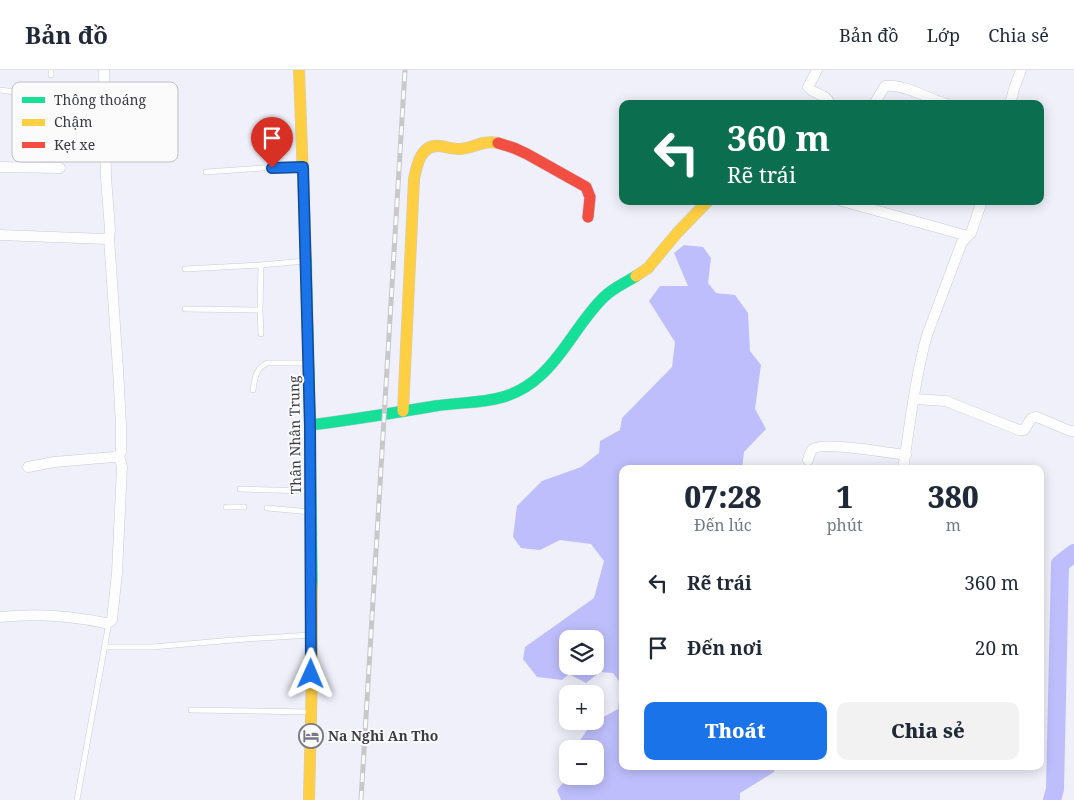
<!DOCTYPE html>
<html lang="vi">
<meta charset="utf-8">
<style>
:root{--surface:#fff;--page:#f2f2f3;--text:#1f2937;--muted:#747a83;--line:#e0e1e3;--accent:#1a73e8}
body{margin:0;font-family:"Noto Serif",serif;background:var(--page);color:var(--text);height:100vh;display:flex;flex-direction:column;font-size:19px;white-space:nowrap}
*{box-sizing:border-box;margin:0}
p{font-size:16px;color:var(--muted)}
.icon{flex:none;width:28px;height:28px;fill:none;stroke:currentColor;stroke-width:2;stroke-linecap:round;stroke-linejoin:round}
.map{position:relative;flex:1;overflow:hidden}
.sheet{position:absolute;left:619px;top:395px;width:425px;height:305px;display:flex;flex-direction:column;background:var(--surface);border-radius:10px;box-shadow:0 2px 12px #0003}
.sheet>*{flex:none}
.top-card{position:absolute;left:619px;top:30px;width:425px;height:105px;border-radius:10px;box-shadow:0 2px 12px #0003;background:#0b6e4f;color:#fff;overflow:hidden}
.tools{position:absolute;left:559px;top:560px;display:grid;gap:10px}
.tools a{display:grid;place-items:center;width:45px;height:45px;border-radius:10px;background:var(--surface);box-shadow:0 2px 12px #0003;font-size:25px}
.pin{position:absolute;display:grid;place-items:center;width:42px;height:42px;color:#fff;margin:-51px -21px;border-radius:50% 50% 50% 0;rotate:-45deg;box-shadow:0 0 5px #0007}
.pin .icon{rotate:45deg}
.me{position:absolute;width:55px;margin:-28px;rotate:1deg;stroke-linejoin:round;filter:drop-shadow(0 0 4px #0008)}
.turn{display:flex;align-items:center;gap:18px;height:105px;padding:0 25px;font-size:22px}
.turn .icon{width:65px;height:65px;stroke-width:2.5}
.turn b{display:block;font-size:35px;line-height:42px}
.eta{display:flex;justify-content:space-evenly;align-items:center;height:85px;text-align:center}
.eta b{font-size:30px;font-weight:800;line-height:35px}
.primary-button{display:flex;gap:10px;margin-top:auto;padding:10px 25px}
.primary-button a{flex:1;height:58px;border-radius:10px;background:var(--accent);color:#fff;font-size:20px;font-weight:800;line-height:58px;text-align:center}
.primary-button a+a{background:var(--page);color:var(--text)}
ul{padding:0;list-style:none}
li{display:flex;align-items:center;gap:15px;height:65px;padding:0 25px}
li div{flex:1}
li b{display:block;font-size:19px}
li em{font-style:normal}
header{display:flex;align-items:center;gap:30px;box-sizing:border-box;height:70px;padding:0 25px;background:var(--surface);border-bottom:1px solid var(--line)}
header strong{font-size:24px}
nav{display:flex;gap:28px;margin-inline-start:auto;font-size:18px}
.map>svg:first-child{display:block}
.water{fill:#bebefc;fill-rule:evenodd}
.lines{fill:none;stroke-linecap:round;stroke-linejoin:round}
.river{stroke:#bebefc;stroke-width:18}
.lane-casing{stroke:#cacbd5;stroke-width:6}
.street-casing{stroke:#cacbd5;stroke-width:11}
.fast-casing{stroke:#cacbd5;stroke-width:12}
.slow-casing{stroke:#cacbd5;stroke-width:12}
.jam-casing{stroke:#cacbd5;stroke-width:12}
.lane{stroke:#fdfdfe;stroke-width:5}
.street{stroke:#fdfdfe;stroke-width:10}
.fast{stroke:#16e098;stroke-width:11}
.slow{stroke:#ffcf43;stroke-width:11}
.jam{stroke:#f24e42;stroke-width:11}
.rail-casing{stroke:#c8c8ca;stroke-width:5}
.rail{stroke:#fbfbfb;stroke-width:3;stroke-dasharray:9;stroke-linecap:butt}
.route-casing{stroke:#114b97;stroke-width:12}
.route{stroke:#1a73e8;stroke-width:9}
.labels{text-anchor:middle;stroke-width:4;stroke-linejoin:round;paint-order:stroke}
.street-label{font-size:14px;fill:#3b3b47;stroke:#fbfbfb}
.poi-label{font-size:14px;font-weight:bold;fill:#3b3b47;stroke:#fbfbfb;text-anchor:start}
.key{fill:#fbfbfb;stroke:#c1c1c5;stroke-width:1}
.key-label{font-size:14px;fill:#3b3b47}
</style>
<header>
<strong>Bản đồ</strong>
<nav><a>Bản đồ</a><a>Lớp</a><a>Chia sẻ</a></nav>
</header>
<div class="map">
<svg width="1074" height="730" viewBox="0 0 1074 730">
<rect width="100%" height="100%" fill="#eff0fa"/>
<!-- water -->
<path class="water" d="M684 175 703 177 711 188 708 213 716 223 735 225 748 243 750 281 761 295 755 339 766 359 744 382 742 399H622V696H775L774 702 740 723V730H561L557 720 569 706H595V679H575V678L591 654 618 639 621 614 613 603 600 602 586 613 569 604 562 610 537 607 523 589 525 577 594 528 604 491 591 474 560 470 540 480 521 478 513 467 517 436 542 411 581 397 599 383 600 371 620 360 622 348 672 297 675 272 649 231 660 216H688L674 183ZM568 569H595V596H568Z"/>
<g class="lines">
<!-- river -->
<path class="river" d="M1052 730 1055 719 1060 494 1074 483"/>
<defs>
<path id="lane" d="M51 5V0
M0 20 30 24
M271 98 300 97
M206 102 263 98
M185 199 261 195 305 191
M185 239 260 240
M261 264 260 240 261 195
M253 320C255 308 255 299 267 293H308
M240 419 310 421
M226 437H244
M267 438 311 442
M105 577H152L245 569 311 565
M191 640 310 642
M77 730 109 552"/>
<path id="street" d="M817 0 808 17C814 25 826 23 830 34
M874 34 885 16C903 13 929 29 946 34
M1010 34 1014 19 1021 0
M0 97 60 98
M842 131 968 166
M0 165 106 169 109 168 110 160 106 107 104 0
M915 329 946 331 1019 360H1024C1029 354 1029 347 1037 347L1070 361H1074
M808 390C809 387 810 381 813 379 821 371 891 383 906 385
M28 397 54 392 114 387 119 385 121 382V355L118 299 109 168
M903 399C910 354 915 308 927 265L962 172 971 163 982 131
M0 547C37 543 68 545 105 553L109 552 112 550 117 503 122 397 119 385"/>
<path id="fast" d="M306 188 310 352 312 516
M310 355C352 350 393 343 435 336 475 330 509 336 542 304 566 282 580 250 604 227 613 218 625 213 636 206"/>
<path id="slow" d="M299 0 306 188
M636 206 648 198 677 163 708 131
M403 341 414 109C417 94 421 74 440 76 447 77 453 79 460 79 475 78 481 70 498 73
M309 730 312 605V516"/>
<path id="jam" d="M498 73 514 78 527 84 586 117 590 127 588 147"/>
</defs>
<!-- lane casing -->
<use href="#lane" class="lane-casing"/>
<!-- street casing -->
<use href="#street" class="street-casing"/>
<!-- fast casing -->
<use href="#fast" class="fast-casing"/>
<!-- slow casing -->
<use href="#slow" class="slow-casing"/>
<!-- jam casing -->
<use href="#jam" class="jam-casing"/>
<!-- lane -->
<use href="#lane" class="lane"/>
<!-- street -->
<use href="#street" class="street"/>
<!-- fast -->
<use href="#fast" class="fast"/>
<!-- slow -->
<use href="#slow" class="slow"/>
<!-- jam -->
<use href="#jam" class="jam"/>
<defs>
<path id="rail" d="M361 730 405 0"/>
</defs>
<!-- rail casing -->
<use href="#rail" class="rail-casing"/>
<!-- rail -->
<use href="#rail" class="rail"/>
</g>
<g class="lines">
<defs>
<path id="route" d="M272 98 303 97 310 356 311 604"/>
</defs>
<!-- route casing -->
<use href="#route" class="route-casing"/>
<!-- route -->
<use href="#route" class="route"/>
</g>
<!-- icons -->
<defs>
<symbol id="hotel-ring" viewBox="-11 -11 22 22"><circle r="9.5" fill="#fbfbfb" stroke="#7a7a86" stroke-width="1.5"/><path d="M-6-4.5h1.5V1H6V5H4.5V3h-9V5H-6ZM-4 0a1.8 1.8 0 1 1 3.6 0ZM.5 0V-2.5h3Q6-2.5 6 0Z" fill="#7a7a86"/></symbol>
</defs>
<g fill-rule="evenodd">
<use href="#hotel-ring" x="297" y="652" width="28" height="28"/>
</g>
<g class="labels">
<!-- street labels -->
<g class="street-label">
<text transform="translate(295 365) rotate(-91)" y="5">Thân Nhân Trung</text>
</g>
<!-- poi labels -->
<g class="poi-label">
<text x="328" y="671">Na Nghi An Tho</text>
</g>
</g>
<!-- legend -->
<rect x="12" y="12" width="166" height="80" rx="8" class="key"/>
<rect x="22" y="27" width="23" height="6" fill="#16e098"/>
<rect x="22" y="49" width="23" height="7" fill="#ffcf43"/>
<rect x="22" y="72" width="23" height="6" fill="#f24e42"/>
<g class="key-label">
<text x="54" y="35">Thông thoáng</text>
<text x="54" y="57">Chậm</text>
<text x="54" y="80">Kẹt xe</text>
</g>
</svg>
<div class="tools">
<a><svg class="icon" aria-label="layers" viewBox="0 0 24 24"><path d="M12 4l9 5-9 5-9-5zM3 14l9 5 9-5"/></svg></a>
<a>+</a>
<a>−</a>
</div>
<div class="pin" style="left:272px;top:98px;background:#d93025"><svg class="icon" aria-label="arrive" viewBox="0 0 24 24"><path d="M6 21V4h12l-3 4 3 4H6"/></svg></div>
<svg class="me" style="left:311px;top:604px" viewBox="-20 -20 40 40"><path d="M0-17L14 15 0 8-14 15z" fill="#1a73e8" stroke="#fff" stroke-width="4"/></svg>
<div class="top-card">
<div class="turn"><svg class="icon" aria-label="left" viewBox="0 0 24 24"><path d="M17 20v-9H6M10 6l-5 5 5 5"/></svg><div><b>360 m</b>Rẽ trái</div></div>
</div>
<section class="sheet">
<div class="eta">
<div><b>07:28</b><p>Đến lúc</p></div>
<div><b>1</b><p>phút</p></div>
<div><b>380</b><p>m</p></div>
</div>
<ul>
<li><svg class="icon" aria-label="left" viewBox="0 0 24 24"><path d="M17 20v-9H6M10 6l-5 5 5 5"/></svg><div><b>Rẽ trái</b></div><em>360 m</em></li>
<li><svg class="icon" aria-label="arrive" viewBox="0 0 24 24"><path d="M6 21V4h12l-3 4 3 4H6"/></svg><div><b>Đến nơi</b></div><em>20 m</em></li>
</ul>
<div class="primary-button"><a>Thoát</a><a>Chia sẻ</a></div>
</section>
</div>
